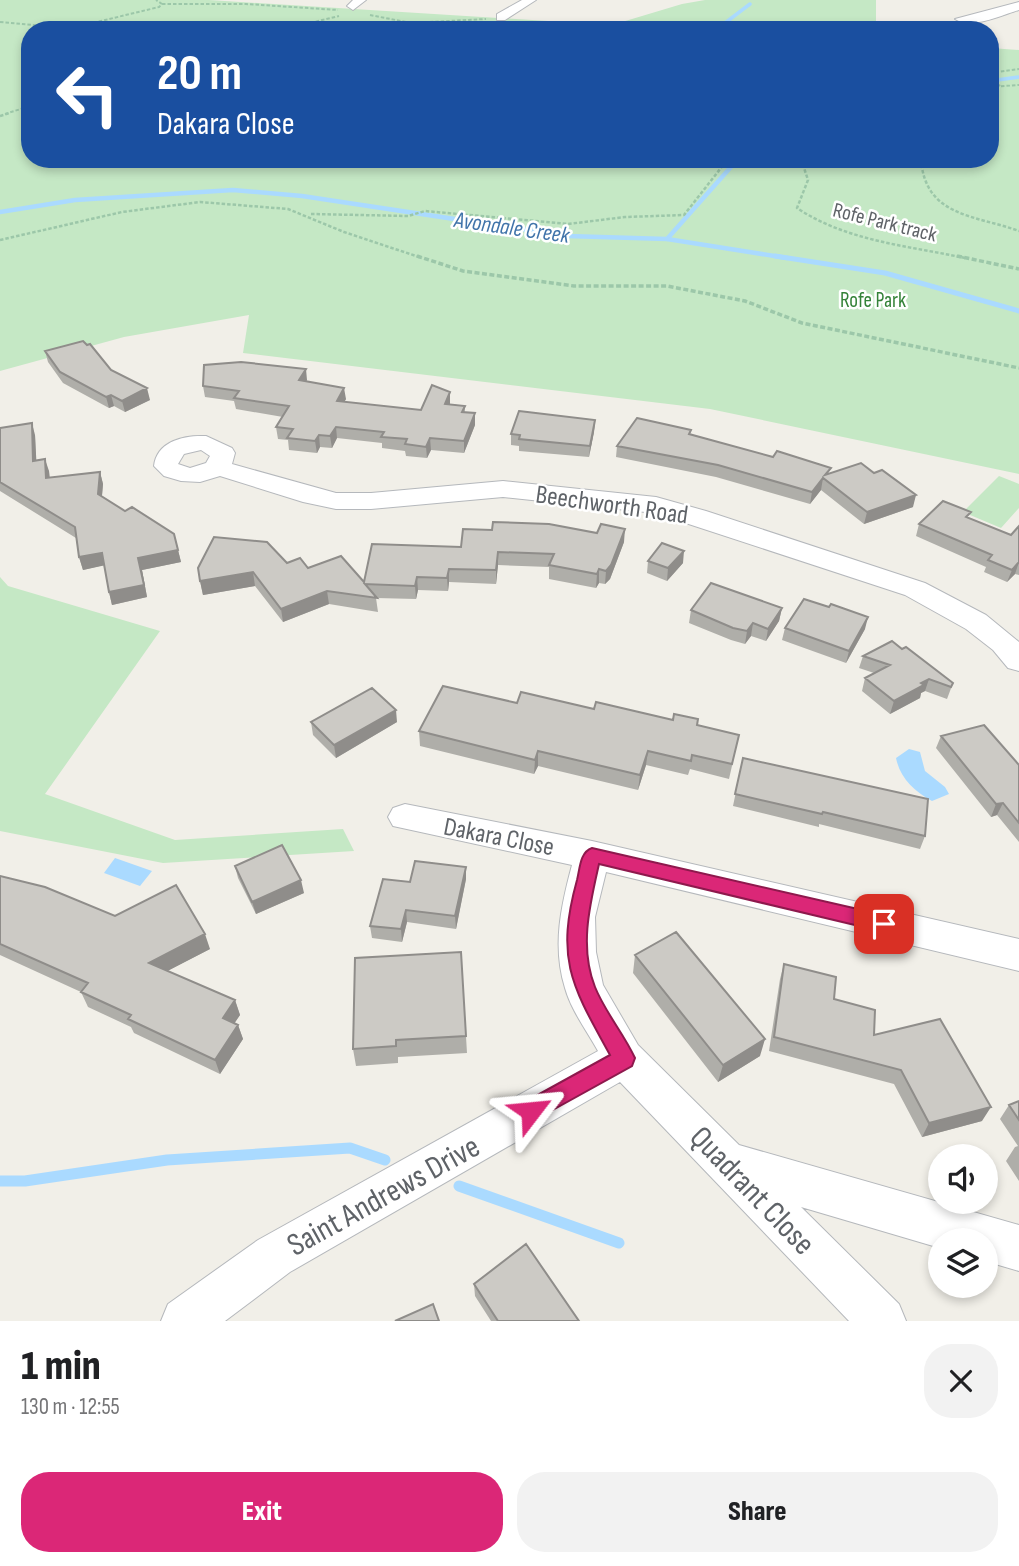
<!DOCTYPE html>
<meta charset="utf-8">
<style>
:root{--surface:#fff;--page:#f2f2f2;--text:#202124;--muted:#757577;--accent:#db2777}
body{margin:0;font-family:"Sofia Sans Condensed",sans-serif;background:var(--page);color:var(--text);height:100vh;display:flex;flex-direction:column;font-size:26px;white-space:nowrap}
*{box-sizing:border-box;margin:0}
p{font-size:23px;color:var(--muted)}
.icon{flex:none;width:38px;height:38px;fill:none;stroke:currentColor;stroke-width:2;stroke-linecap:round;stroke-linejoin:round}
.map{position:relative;height:1321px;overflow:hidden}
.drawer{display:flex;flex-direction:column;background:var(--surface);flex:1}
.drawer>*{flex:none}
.hud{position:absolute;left:21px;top:21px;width:978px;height:147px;border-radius:28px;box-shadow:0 4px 10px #0003;background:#1a4fa0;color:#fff;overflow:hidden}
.controls{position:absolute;left:928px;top:1144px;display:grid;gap:14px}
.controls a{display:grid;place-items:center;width:70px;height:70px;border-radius:50%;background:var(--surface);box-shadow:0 4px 10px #0003;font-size:35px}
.pin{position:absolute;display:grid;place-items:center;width:60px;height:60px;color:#fff;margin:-30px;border-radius:14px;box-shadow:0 4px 10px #0006}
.me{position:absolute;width:77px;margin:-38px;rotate:61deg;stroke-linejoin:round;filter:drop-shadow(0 0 5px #0008)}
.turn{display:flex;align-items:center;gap:24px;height:147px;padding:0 21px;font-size:32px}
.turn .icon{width:91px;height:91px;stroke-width:2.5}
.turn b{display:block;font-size:49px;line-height:60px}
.round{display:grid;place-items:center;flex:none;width:74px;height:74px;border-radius:28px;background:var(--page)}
.headline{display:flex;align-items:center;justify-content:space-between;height:119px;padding:0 21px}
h1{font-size:42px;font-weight:800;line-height:52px}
.action{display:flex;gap:14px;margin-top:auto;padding:14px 21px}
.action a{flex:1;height:80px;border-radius:28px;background:var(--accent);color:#fff;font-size:28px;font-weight:800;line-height:80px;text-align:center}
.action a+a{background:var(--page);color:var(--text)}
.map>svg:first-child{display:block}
.green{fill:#c5e8c5}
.water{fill:#aadaff}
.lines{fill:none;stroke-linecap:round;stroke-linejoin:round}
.stream-far3{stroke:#aadaff;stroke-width:3.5}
.stream-far2{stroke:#aadaff;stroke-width:4.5}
.stream-far1{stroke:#aadaff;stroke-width:5}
.stream{stroke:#aadaff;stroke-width:11}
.minor-casing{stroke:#b5b8bc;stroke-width:2}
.path-far2{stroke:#9cc7a9;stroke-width:2;stroke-dasharray:3.5 2;stroke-linecap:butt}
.path-far1{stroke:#9cc7a9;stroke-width:2.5;stroke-dasharray:3.5 2;stroke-linecap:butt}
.path{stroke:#9cc7a9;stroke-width:3.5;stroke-dasharray:5 2.5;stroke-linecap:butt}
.minor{fill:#fff;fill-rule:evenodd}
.wall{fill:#afaea9}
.shaded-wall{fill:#8f8d8a}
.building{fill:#cccac5;stroke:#8f8d8a;stroke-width:2}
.route{fill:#db2777;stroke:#8e194d;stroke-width:2}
.labels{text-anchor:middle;stroke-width:5;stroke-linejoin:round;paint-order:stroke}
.far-street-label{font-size:21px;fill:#5f6368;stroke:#fff}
.far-park-label{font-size:21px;fill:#348238;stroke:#fff}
.far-water-label{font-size:23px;font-style:italic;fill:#4174aa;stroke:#fff}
.street-label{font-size:26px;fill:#5f6368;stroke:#fff}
.near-street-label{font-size:32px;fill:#5f6368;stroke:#fff}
</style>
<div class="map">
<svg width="1019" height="1321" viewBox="0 0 1019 1321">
<rect width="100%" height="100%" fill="#f1efe8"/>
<!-- green -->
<path class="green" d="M0 0H209L612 25 682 4 705 0H876V30H30V159H990L991 48 1019 50V474L710 409 243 353 249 315 124 337 0 371Z
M999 476 1019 484V508L1001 528 963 512Z
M0 577 8 586 160 631 45 794 175 840 343 829 354 851 163 863 0 831Z"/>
<!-- water -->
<path class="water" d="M909 749 920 752 925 771 945 787 949 794 932 801C914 791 900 778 896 758Z
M115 858 152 871 140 886 104 873Z"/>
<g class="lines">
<!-- stream-far3 -->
<path class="stream-far3" d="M721 30V26L750 4
M990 81 1019 77"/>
<!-- stream-far2 -->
<path class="stream-far2" d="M0 212 75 200 233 190 302 196 567 236 667 239 787 258
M667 239 738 159"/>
<!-- stream-far1 -->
<path class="stream-far1" d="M775 256 885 273 1019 311"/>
<!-- stream -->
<path class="stream" d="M0 1181H25L167 1160 350 1148 385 1160
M459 1186 619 1243"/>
<defs>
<path id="minor" d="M353 0H366L353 10 347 6Z
M522 0H536L505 20H497V14Z
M1019 2V10C1002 15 971 30 955 19Z
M206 436 232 448 235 453 232 464 336 493H371L503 481 656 497 706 511 925 583 986 615 1019 642V671L1008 668 993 650 966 629 905 595 655 513 503 497 371 509H336L303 502 220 476 200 482 181 481 164 476 154 466C157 441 184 435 206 436ZM201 450 210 456 206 463 190 468 178 464 184 454Z
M405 804 592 841 1019 939V971L606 872 595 917 596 952 603 985 638 1045 739 1145 1019 1225V1271L985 1261V1241H940V1248L801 1207 899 1304 906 1321H849L620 1082 290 1272 225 1321H161L168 1304 258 1240 598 1051C587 1031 571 1010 565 988 552 946 561 906 572 865L393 826 388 817 393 808Z"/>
</defs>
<!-- minor casing -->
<use href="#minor" class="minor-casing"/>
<!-- path-far2 -->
<path class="path-far2" d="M162 4H246L338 10
M370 15 411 23 486 19
M0 22 88 30
M411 23 414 30
M72 28 159 7 162 4 156 0
M206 30 314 22 339 16
M990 73 1019 69
M990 78 1000 86
M990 87 1019 85
M5 114 30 106"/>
<!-- path-far1 -->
<path class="path-far1" d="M0 116 10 113
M801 159 808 180 797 208C846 241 909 246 965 258
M921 159C925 217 975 215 1019 231
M311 214 408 216 425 211 568 224 625 217 684 215 728 159
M0 240 122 212 200 202 288 209 344 232 422 258"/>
<!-- path -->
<path class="path" d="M417 256 463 271 574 286H667L745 301 802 323 1019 368
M957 256 1019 269"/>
<!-- minor -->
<use href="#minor" class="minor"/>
</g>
<!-- wall -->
<path class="wall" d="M87 345 111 370 150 400 125 412 114 406 109 408 63 383 48 362 45 351Z
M307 380 306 381 346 399 344 402 421 410 450 404 465 406V412L475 425 464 453 431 450 427 458 406 456 405 451 382 448V443L337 438 332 448 320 447 317 453 289 450 288 440 278 439 276 427 283 417 236 409 234 401 205 397 203 386Z
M595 420 594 432 589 457 519 451V446L511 445V434Z
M0 428 35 435 36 460 49 471 50 478 100 472 103 484 102 496 125 511 174 534 181 562 142 570 147 597 112 605 109 592 104 565 83 570 79 557 76 538 0 491Z
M691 430 690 434 829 474 913 507 864 524 821 490 810 504 716 477 616 457 617 446Z
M969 518 1011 535 1019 526V575L1015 574 1007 582 984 572 986 567 916 536 919 524Z
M624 542 610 579 605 584 599 583 596 588 549 579V567L498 565 496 584 449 582 448 591 418 590 416 599 376 598 378 612 329 604 283 622 255 586 203 595 200 581 287 563 364 582 461 547Z
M648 561 683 563 667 581 647 573Z
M782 608 779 621 766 641 751 636 745 644 731 640 689 623 691 610Z
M785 628 865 629 846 663 782 640Z
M902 649 953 683 947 699 925 691 921 693 920 698 890 714 862 691 865 678 874 673 859 668 863 656Z
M517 703 594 709 673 720 698 719 697 725 739 735 729 779 690 769 688 775 646 765 638 790 538 766 534 774 420 746 419 731Z
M311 722H397L336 758 313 735Z
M941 736 1019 765V842L997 815 991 817 936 748Z
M743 758 925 836 920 849 819 824V827L733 806Z
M235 866 304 893 256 914 238 878Z
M466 867V879L456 929 407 922 402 942 372 938 370 926 410 882Z
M0 876 210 949 167 971 235 1000 240 1015 234 1023 238 1025 243 1039 220 1074 134 1033 131 1027 88 1007 81 992 0 955Z
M461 952 467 1053 398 1057V1063L356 1066 353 1049Z
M635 955 760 1056 718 1082 633 973Z
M784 964 834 999 874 1035 982 1121 922 1137 894 1084 769 1051 780 979Z
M1019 1101V1181L1006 1161 1015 1147 1018 1146 1000 1119 1009 1105Z
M474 1284 579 1321H491L475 1296Z"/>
<!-- shaded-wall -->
<path class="shaded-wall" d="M306 369 307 380 300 391 299 380Z
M147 388 150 400 125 412 122 401Z
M344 388 346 399 338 413 337 401Z
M450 392V404H445Z
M111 395 114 406 109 408 106 397Z
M475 413V425L464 453V441Z
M595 420 594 432 589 457 590 446Z
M32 423 35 435 37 473 33 461Z
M336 427 337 438 332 448 330 436Z
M319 435 320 447 317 453 315 441Z
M430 438 431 450 427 458 426 447Z
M45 459 49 471 50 490 46 478Z
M100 472 103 484 101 506 98 494Z
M823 478 821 490 810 504 812 492Z
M916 495 913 507 864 524 867 512Z
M625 529 624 542 610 579 605 584 606 571Z
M178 550 181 562 142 570 147 597 112 605 109 592 138 558Z
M684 551 683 563 667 581 668 568Z
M498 552V565L496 584V570Z
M102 553 106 565 83 570 79 557Z
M1019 562 1015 574 1007 582 1012 570Z
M449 569V582L448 591 447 578Z
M599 569V583L596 588 597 574Z
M253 572 255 586 203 595 200 581Z
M417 577 418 590 416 599 415 586Z
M327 591 329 604 283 622 281 609Z
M782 608 779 621 766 641 768 629Z
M868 617 865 629 846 663 849 651Z
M753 623 751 636 745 644 747 631Z
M929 679 925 691 921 693 920 698 890 714 894 701Z
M396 710 397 722 336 758 334 745Z
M538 751V766L534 774 535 760Z
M648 751 646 765 638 790 640 775Z
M1003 803 997 815 991 817 996 804Z
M466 867V879L456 929 455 916Z
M301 880 304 893 256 914 252 902Z
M406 910 407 922 402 942 401 929Z
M205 934 210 949 154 978 149 963Z
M235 1000 240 1015 228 1033 223 1018Z
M238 1025 243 1039 220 1074 215 1060Z
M765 1039 760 1056 718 1082 723 1065Z
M991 1107 982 1121 922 1137 929 1123Z"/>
<!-- building -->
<path class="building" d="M83 341 87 345 90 344 111 370 147 388 122 401 111 395 106 397 60 372 45 351Z
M241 362 306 369 299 380 344 388 337 401 421 410 432 385 450 392 445 404 465 406 462 412 475 413 464 441 430 438 426 447 405 444 407 439 381 437 384 432 336 427 330 436 319 435 315 441 287 438 293 429 276 427 289 406 234 398 239 391 203 386 204 365Z
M519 411 595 420 590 446 519 439 520 435 511 434Z
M637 418 691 430 689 434 773 457 777 451 831 468 825 475 861 463 874 473 882 470 916 495 867 512 823 478 812 492 718 465 617 446Z
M32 423 33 461 45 459 46 478 100 472 98 494 125 511 132 507 174 534 178 550 138 558 144 585 109 592 102 553 79 557 75 527 0 482V428Z
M943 501 971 512 966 517 1011 535 1019 526V562L1012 570 988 560 992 555 919 524Z
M493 522 549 524 597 533 601 524 625 529 611 565 606 571 599 569 597 574 549 565 554 554 498 552 496 570 449 569 447 578 417 577 415 586 365 584 377 598 327 591 281 609 253 572 200 581 198 568 214 537 267 542 287 563 300 558 308 568 341 556 364 582 372 544 461 547 463 529 492 530Z
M662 543 684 551 668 568 648 561Z
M711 583 782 608 768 629 753 623 747 631 733 628 691 610Z
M804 599 829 607 831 604 868 617 849 651 785 628Z
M892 641 902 649 906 647 953 683 951 687 929 679 921 683 924 685 894 701 865 678 890 665 863 656Z
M443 686 517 703 521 692 594 709 596 702 673 720 674 714 698 719 697 725 739 735 732 764 692 755 691 761 648 751 640 775 538 751 535 760 419 731Z
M372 688 396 710 334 745 311 722Z
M984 725 1019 765V823L1003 803 996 804 941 736Z
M743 758 928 799 925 836 823 812 822 814 735 794Z
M282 845 301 880 252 902 235 866Z
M415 861 466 867 455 916 406 910 401 929 370 926 383 879 410 882Z
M0 876 45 887 115 916 176 885 205 934 149 963 235 1000 223 1018 238 1025 215 1060 128 1019 131 1015 81 992 88 983 0 944Z
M676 932 765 1039 723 1065 635 955Z
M461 952 466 1036 396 1040V1046L353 1049 355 958Z
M784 964 836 977 834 999 875 1010 874 1035 940 1019 991 1107 929 1123 901 1070 774 1037Z
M1019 1101V1120L1009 1105Z
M526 1244 579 1321H498L474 1284Z
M433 1304 439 1321H395Z"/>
<!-- route -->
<path class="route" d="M592 848 884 915 891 918 894 924 891 930 884 932 599 864C590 904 579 947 595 987 605 1012 624 1034 635 1058L632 1066 531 1122 523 1119 520 1111 523 1103 610 1055C572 986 555 960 577 880 580 868 580 852 592 848Z"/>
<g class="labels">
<!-- far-street labels -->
<g class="far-street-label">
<text transform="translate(885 222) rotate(14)" y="7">Rofe Park track</text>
</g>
<!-- far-park labels -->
<g class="far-park-label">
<text x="873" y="307">Rofe Park</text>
</g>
<!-- far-water labels -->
<g class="far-water-label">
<text transform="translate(512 227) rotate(8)" y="8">Avondale Creek</text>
</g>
<!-- street labels -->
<g class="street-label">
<text transform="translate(612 504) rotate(8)" y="9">Beechworth Road</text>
<text transform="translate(499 836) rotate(11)" y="9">Dakara Close</text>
</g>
<!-- near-street labels -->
<g class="near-street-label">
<text transform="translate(753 1190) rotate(46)" y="11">Quadrant Close</text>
<text transform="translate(383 1195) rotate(-29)" y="11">Saint Andrews Drive</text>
</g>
</g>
</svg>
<div class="controls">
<a><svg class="icon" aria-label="sound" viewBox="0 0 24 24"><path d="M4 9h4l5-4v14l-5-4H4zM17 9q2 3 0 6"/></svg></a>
<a><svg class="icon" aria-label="layers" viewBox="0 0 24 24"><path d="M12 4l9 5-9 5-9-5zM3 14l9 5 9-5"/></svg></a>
</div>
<div class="pin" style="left:884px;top:924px;background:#d93025"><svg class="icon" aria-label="arrive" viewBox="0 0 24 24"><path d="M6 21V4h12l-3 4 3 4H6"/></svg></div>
<svg class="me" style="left:531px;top:1111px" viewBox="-20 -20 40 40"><path d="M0-17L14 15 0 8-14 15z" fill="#db2777" stroke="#fff" stroke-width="4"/></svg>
<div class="hud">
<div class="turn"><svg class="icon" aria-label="left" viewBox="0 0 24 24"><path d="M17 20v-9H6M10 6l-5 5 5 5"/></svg><div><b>20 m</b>Dakara Close</div></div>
</div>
</div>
<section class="drawer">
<div class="headline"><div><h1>1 min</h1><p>130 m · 12:55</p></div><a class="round"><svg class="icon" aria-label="close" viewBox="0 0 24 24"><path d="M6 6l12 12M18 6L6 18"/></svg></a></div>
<div class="action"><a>Exit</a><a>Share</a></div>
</section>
